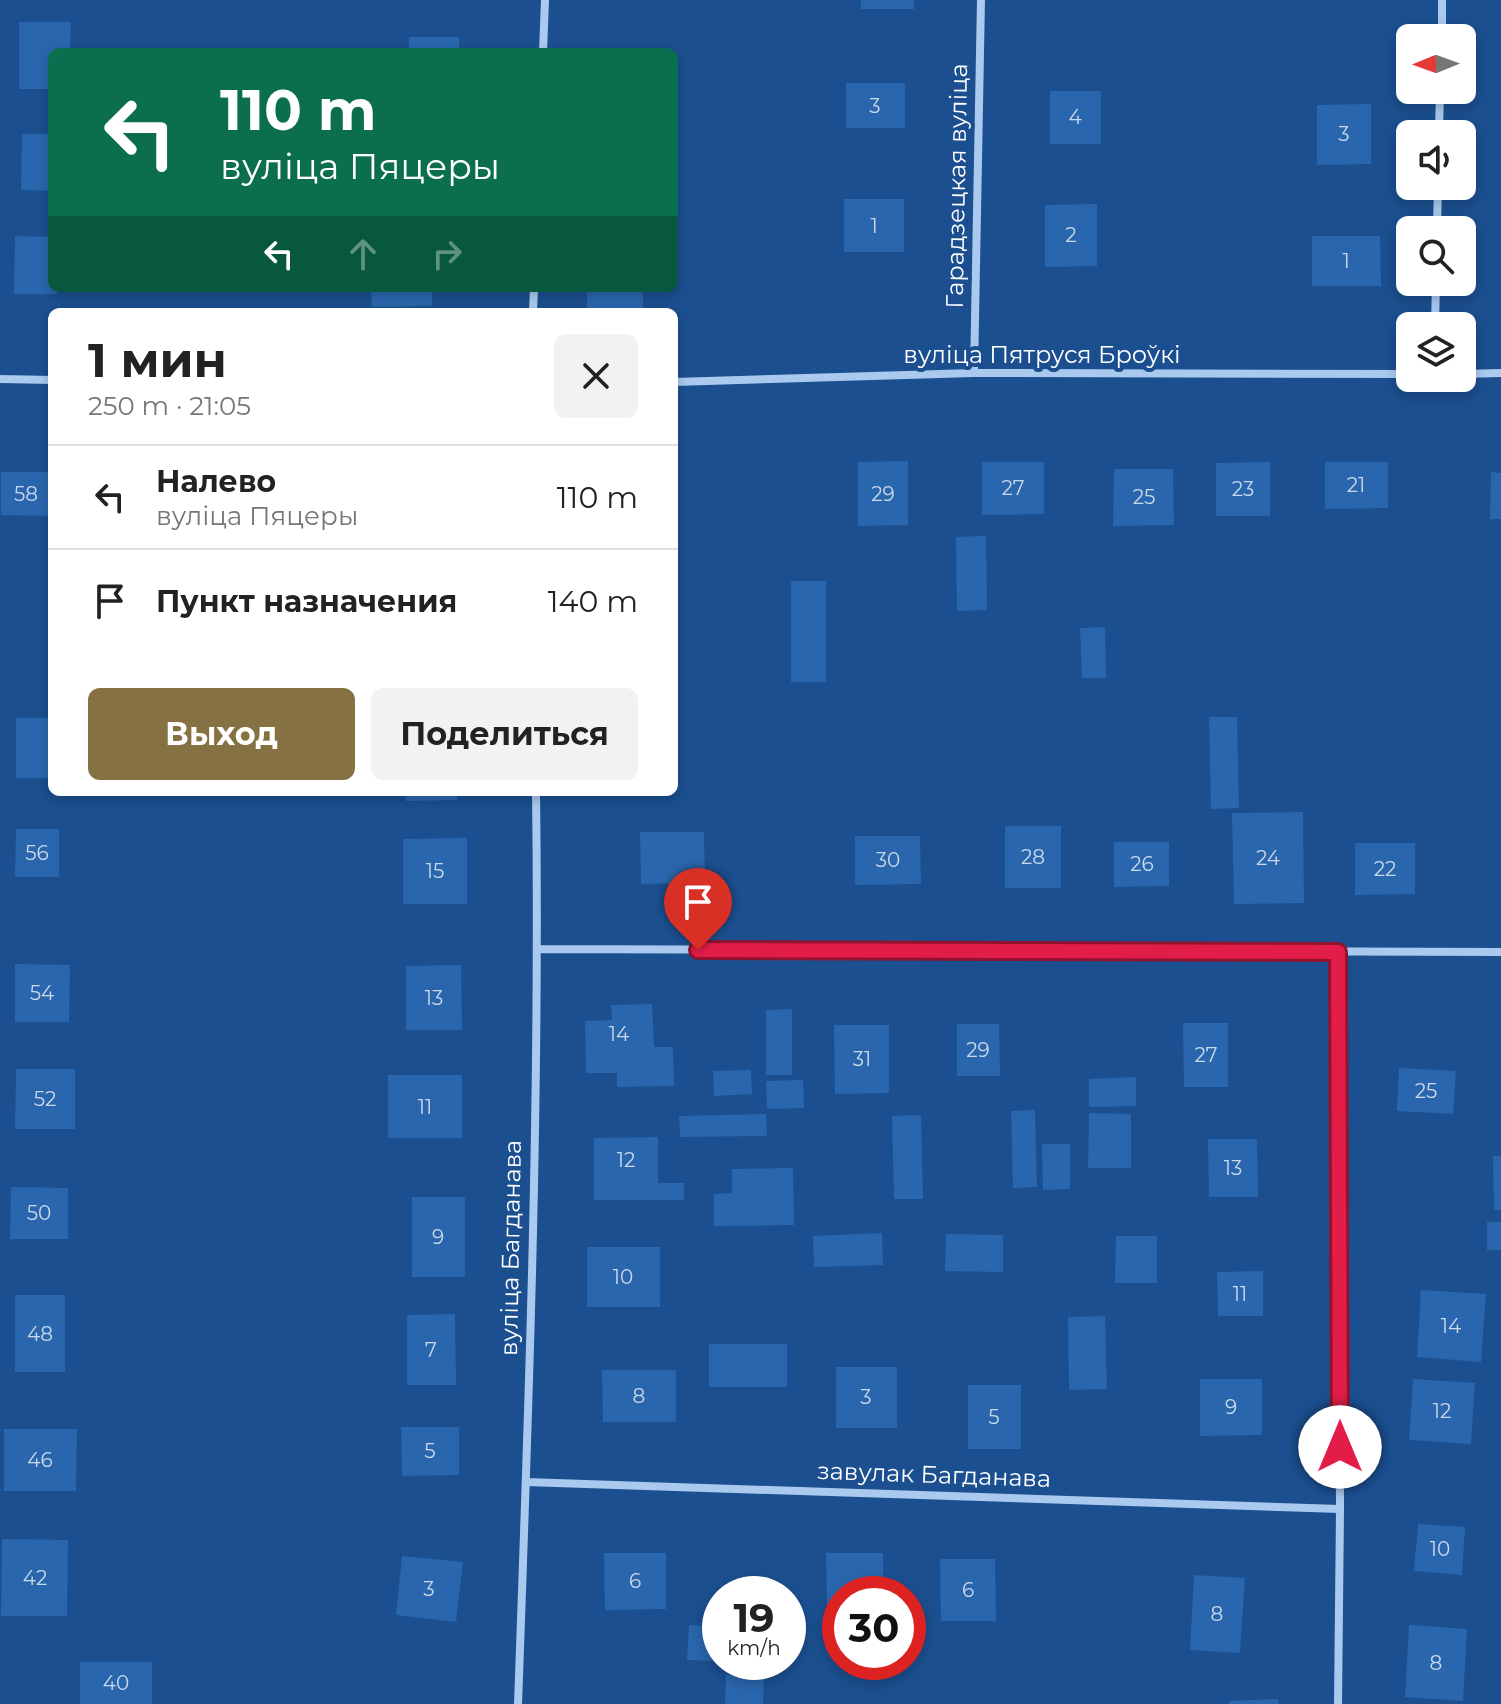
<!DOCTYPE html>
<html lang="ru">
<meta charset="utf-8">
<style>
:root{--surface:#fff;--page:#f2f2f2;--text:#222;--muted:#767676;--line:#e0e0e0;--accent:#857141}
body{margin:0;font-family:Montserrat,sans-serif;background:var(--page);color:var(--text);height:100vh;display:flex;flex-direction:column;font-size:30px;white-space:nowrap}
*{box-sizing:border-box;margin:0}
p{font-size:26px;color:var(--muted)}
.icon{flex:none;width:44px;height:44px;fill:none;stroke:currentColor;stroke-width:2;stroke-linecap:round;stroke-linejoin:round}
.map{position:relative;flex:1;overflow:hidden}
.sheet{position:absolute;left:48px;top:308px;width:630px;height:488px;display:flex;flex-direction:column;background:var(--surface);border-radius:12px;box-shadow:0 4px 12px #0003}
.sheet>*{flex:none}
.guide{position:absolute;left:48px;top:48px;width:630px;height:244px;border-radius:12px;box-shadow:0 4px 12px #0003;background:#0b6e4f;color:#fff;overflow:hidden}
.needle{width:52px;rotate:269deg}
.tools{position:absolute;left:1396px;top:24px;display:grid;gap:16px}
.tools a{display:grid;place-items:center;width:80px;height:80px;border-radius:12px;background:var(--surface);box-shadow:0 4px 12px #0003;font-size:40px}
.speed{position:absolute;left:702px;top:1576px;display:flex;gap:16px;font-size:40px;font-weight:700;text-align:center}
.speed>*{display:grid;place-content:center;width:104px;height:104px;border-radius:50%;background:var(--surface);box-shadow:0 4px 12px #0003;line-height:1}
.speed small{font-size:20px;font-weight:400}
.speed .limit{border:12px solid #d22;background:#fff;color:#111}
.pin{position:absolute;display:grid;place-items:center;width:68px;height:68px;color:#fff;margin:-82px -34px;border-radius:50% 50% 50% 0;rotate:-45deg;box-shadow:0 0 8px #0007}
.pin .icon{rotate:45deg}
.me{position:absolute;width:88px;margin:-44px;rotate:0deg;stroke-linejoin:round;filter:drop-shadow(0 0 6px #0008)}
.turn{display:flex;align-items:center;gap:28px;height:168px;padding:0 40px;font-size:36px}
.turn .icon{width:104px;height:104px;stroke-width:2.5}
.turn b{display:block;font-size:56px;line-height:68px}
.lanes{display:flex;align-items:center;height:76px;padding:0 40px;background:#0003;justify-content:center;gap:40px;direction:ltr}
.lanes .off{opacity:.35}
.round{display:grid;place-items:center;flex:none;width:84px;height:84px;border-radius:12px;background:var(--page)}
.head{display:flex;align-items:center;justify-content:space-between;height:136px;padding:0 40px}
h1{font-size:48px;font-weight:700;line-height:60px}
.button{display:flex;gap:16px;margin-top:auto;padding:16px 40px}
.button a{flex:1;height:92px;border-radius:12px;background:var(--accent);color:#fff;font-size:32px;font-weight:700;line-height:92px;text-align:center}
.button a+a{background:var(--page);color:var(--text)}
ul{padding:0;list-style:none}
li{display:flex;align-items:center;gap:24px;height:104px;padding:0 40px;border-top:2px solid var(--line)}
li div{flex:1}
li b{display:block;font-size:30px}
li em{font-style:normal}
.map>svg:first-child{display:block}
.building{fill:#2a66ad}
.lines{fill:none;stroke-linecap:round;stroke-linejoin:round}
.minor{stroke:#a9c9ee;stroke-width:8}
.route-casing{stroke:#92132f;stroke-width:20}
.route{stroke:#e11d48;stroke-width:14}
.labels{text-anchor:middle;stroke-width:8;stroke-linejoin:round;paint-order:stroke}
.number-label{font-size:20px;fill:#cad9ea}
.street-label{font-size:24px;fill:#fff;stroke:#1b4f8f}
</style>
<div class="map">
<svg width="1501" height="1704" viewBox="0 0 1501 1704">
<rect width="100%" height="100%" fill="#1b4f8f"/>
<!-- building -->
<path class="building" d="M861 0H914V9H861Z
M19 22H71L70 52H52V89H19Z
M409 37H459V52H409Z
M319 49H350V52H319Z
M846 83H905V128H846Z
M1050 91H1101V144H1050Z
M1371 104V164L1317 165V105Z
M22 134H52V191L21 190Z
M844 199H904V252H844Z
M1097 204V266L1045 267V205Z
M15 236 52 237V288H57V294H14Z
M1312 236H1380L1381 286H1312Z
M371 288H432V306L372 307Z
M587 288H643V308H587Z
M908 461V525L858 526V462Z
M982 462H1044V514L982 515Z
M1270 462V516H1216V463Z
M1325 462H1388V508L1325 509Z
M1114 469H1173L1174 525 1113 526Z
M1 472H52V516L1 515Z
M1491 472 1501 473V519H1490Z
M986 536 987 610 957 611 956 537Z
M791 581H826V682H791Z
M1105 627 1106 678H1082L1080 628Z
M1209 717H1237L1239 808 1211 809Z
M16 718H52V778H16Z
M405 792H457V800L406 801Z
M1303 812 1304 903 1234 904 1232 813Z
M1005 826H1061V888H1005Z
M16 829H59V877H15Z
M640 832H704L705 883 641 884Z
M855 836H920L921 884 855 885Z
M467 838V904H403V839Z
M1114 842H1169V886L1114 887Z
M1355 843H1415V894L1355 895Z
M15 964 70 965 69 1022H15Z
M461 965 462 1030H406V966Z
M652 1004 654 1047H673L674 1086 617 1087V1073H586L585 1021 612 1020 611 1005Z
M792 1009V1075H766V1010Z
M1183 1023H1228V1087H1184Z
M957 1024H999L1000 1076H957Z
M834 1025H889V1093L835 1094Z
M1399 1068 1456 1071 1453 1114 1397 1111Z
M16 1069H75V1129H15Z
M751 1070 752 1094 714 1096 713 1071Z
M388 1075H462V1138H388Z
M1136 1077V1106L1089 1107V1079Z
M803 1080 804 1108 767 1109 766 1081Z
M1035 1110 1037 1187 1013 1188 1011 1111Z
M1089 1113 1131 1114V1168H1088Z
M766 1114 767 1136 680 1137 679 1116Z
M921 1115 923 1199H894L892 1116Z
M658 1137V1183H684V1200H594V1138Z
M1208 1139H1257L1258 1197H1209Z
M1042 1144H1070V1189L1043 1190Z
M1493 1156H1501V1210H1494Z
M793 1168 794 1225 714 1226V1194L732 1193V1169Z
M11 1187 68 1188V1239H10Z
M412 1197H465V1277H412Z
M1487 1222H1501V1250H1487Z
M882 1233 883 1265 814 1267 813 1236Z
M946 1234 1003 1235V1272L945 1271Z
M1116 1236H1157V1283H1115Z
M587 1247H660V1307H587Z
M1263 1271V1316H1218L1217 1272Z
M1421 1290 1486 1294 1481 1362 1417 1357Z
M15 1295H65V1372H15Z
M455 1314 456 1385H407V1315Z
M1105 1316 1107 1389 1069 1390 1068 1317Z
M709 1344H787V1387H709Z
M836 1367H897V1428H836Z
M602 1370H676V1422H603Z
M1200 1379H1262V1435L1200 1436Z
M1413 1379 1475 1383 1471 1444 1409 1440Z
M968 1385H1021V1449H968Z
M401 1427H459V1475L402 1476Z
M4 1429H77L76 1491H4Z
M1418 1524 1465 1527 1462 1575 1414 1571Z
M2 1539 68 1540 67 1616H1Z
M604 1553H666V1609L605 1610Z
M826 1553H883V1594H840V1607H827Z
M402 1556 463 1562 456 1622 396 1615Z
M940 1559H995L996 1621H941Z
M1194 1575 1245 1578 1240 1653 1190 1650Z
M689 1625 720 1627V1661L687 1660Z
M1409 1625 1467 1629 1463 1701 1405 1697Z
M80 1662H152V1704H80Z
M726 1675 764 1676 763 1704H725Z
M1278 1699 1279 1704H1229V1701Z"/>
<g class="lines">
<!-- minor -->
<path class="minor" d="M1442 38V0
M543 52 545 0
M1439 134 1440 90
M1437 230 1438 186
M533 312 534 288
M1435 326 1436 282
M974 373 981 0
M1462 374 1501 373
M0 379 52 380
M674 382 974 373 1410 374
M538 949 1501 952
M1338 952 1340 1509 1338 1704
M526 1482 1340 1509
M518 1704C529 1400 540 1096 536 792"/>
</g>
<g class="lines">
<defs>
<path id="route" d="M698 950 1338 952 1340 1447"/>
</defs>
<!-- route casing -->
<use href="#route" class="route-casing"/>
<!-- route -->
<use href="#route" class="route"/>
</g>
<g class="labels">
<!-- number labels -->
<g class="number-label">
<text x="875" y="113">3</text>
<text x="1075" y="124">4</text>
<text x="1344" y="141">3</text>
<text x="874" y="233">1</text>
<text x="1071" y="242">2</text>
<text x="1346" y="268">1</text>
<text x="1356" y="492">21</text>
<text x="1013" y="495">27</text>
<text x="1243" y="496">23</text>
<text x="26" y="501">58</text>
<text x="883" y="501">29</text>
<text x="1144" y="504">25</text>
<text x="37" y="860">56</text>
<text x="1033" y="864">28</text>
<text x="1268" y="865">24</text>
<text x="888" y="867">30</text>
<text x="1142" y="871">26</text>
<text x="1385" y="876">22</text>
<text x="435" y="878">15</text>
<text x="42" y="1000">54</text>
<text x="434" y="1005">13</text>
<text x="619" y="1041">14</text>
<text x="978" y="1057">29</text>
<text x="1206" y="1062">27</text>
<text x="862" y="1066">31</text>
<text x="1426" y="1098">25</text>
<text x="45" y="1106">52</text>
<text x="425" y="1114">11</text>
<text x="626" y="1167">12</text>
<text x="1233" y="1175">13</text>
<text x="39" y="1220">50</text>
<text x="438" y="1244">9</text>
<text x="623" y="1284">10</text>
<text x="1240" y="1301">11</text>
<text x="1451" y="1333">14</text>
<text x="40" y="1341">48</text>
<text x="431" y="1357">7</text>
<text x="639" y="1403">8</text>
<text x="866" y="1404">3</text>
<text x="1231" y="1414">9</text>
<text x="1442" y="1418">12</text>
<text x="994" y="1424">5</text>
<text x="430" y="1458">5</text>
<text x="40" y="1467">46</text>
<text x="1440" y="1556">10</text>
<text x="35" y="1585">42</text>
<text x="635" y="1588">6</text>
<text x="429" y="1596">3</text>
<text x="968" y="1597">6</text>
<text x="1217" y="1621">8</text>
<text x="1436" y="1670">8</text>
<text x="116" y="1690">40</text>
</g>
<!-- street labels -->
<g class="street-label">
<text transform="translate(957 186) rotate(-89)" y="8">Гарадзецкая вуліца</text>
<text x="1042" y="363">вуліца Пятруся Броўкі</text>
<text transform="translate(511 1248) rotate(-89)" y="8">вуліца Багданава</text>
<text transform="translate(934 1475) rotate(2)" y="8">завулак Багданава</text>
</g>
</g>
</svg>
<div class="tools">
<a><svg class="needle" viewBox="-14 -14 28 28"><path d="M0-13l5 13h-10z" fill="#e53935"/><path d="M0 13l5-13h-10z" fill="#767676"/></svg></a>
<a><svg class="icon" aria-label="sound" viewBox="0 0 24 24"><path d="M4 9h4l5-4v14l-5-4H4zM17 9q2 3 0 6"/></svg></a>
<a><svg class="icon" aria-label="search" viewBox="0 0 24 24"><circle cx="10" cy="10" r="6"/><path d="M15 15l6 6"/></svg></a>
<a><svg class="icon" aria-label="layers" viewBox="0 0 24 24"><path d="M12 4l9 5-9 5-9-5zM3 14l9 5 9-5"/></svg></a>
</div>
<div class="speed"><div>19<small>km/h</small></div><div class="limit">30</div></div>
<div class="pin" style="left:698px;top:950px;background:#d93025"><svg class="icon" aria-label="arrive" viewBox="0 0 24 24"><path d="M6 21V4h12l-3 4 3 4H6"/></svg></div>
<svg class="me" style="left:1340px;top:1447px" viewBox="-20 -20 40 40"><circle r="19" fill="#fff"/><path d="M0-13L10 11 0 6-10 11z" fill="#e11d48"/></svg>
<div class="guide">
<div class="turn"><svg class="icon" aria-label="left" viewBox="0 0 24 24"><path d="M17 20v-9H6M10 6l-5 5 5 5"/></svg><div><b>110 m</b>вуліца Пяцеры</div></div>
<div class="lanes"><svg class="icon" aria-label="left" viewBox="0 0 24 24"><path d="M17 20v-9H6M10 6l-5 5 5 5"/></svg><svg class="icon off" aria-label="ahead" viewBox="0 0 24 24"><path d="M12 20V5M6 11l6-6 6 6"/></svg><svg class="icon off" aria-label="right" viewBox="0 0 24 24"><path d="M7 20v-9h11M14 6l5 5-5 5"/></svg></div>
</div>
<section class="sheet">
<div class="head"><div><h1>1 мин</h1><p>250 m · 21:05</p></div><a class="round"><svg class="icon" aria-label="close" viewBox="0 0 24 24"><path d="M6 6l12 12M18 6L6 18"/></svg></a></div>
<ul>
<li><svg class="icon" aria-label="left" viewBox="0 0 24 24"><path d="M17 20v-9H6M10 6l-5 5 5 5"/></svg><div><b>Налево</b><p>вуліца Пяцеры</p></div><em>110 m</em></li>
<li><svg class="icon" aria-label="arrive" viewBox="0 0 24 24"><path d="M6 21V4h12l-3 4 3 4H6"/></svg><div><b>Пункт назначения</b></div><em>140 m</em></li>
</ul>
<div class="button"><a>Выход</a><a>Поделиться</a></div>
</section>
</div>
